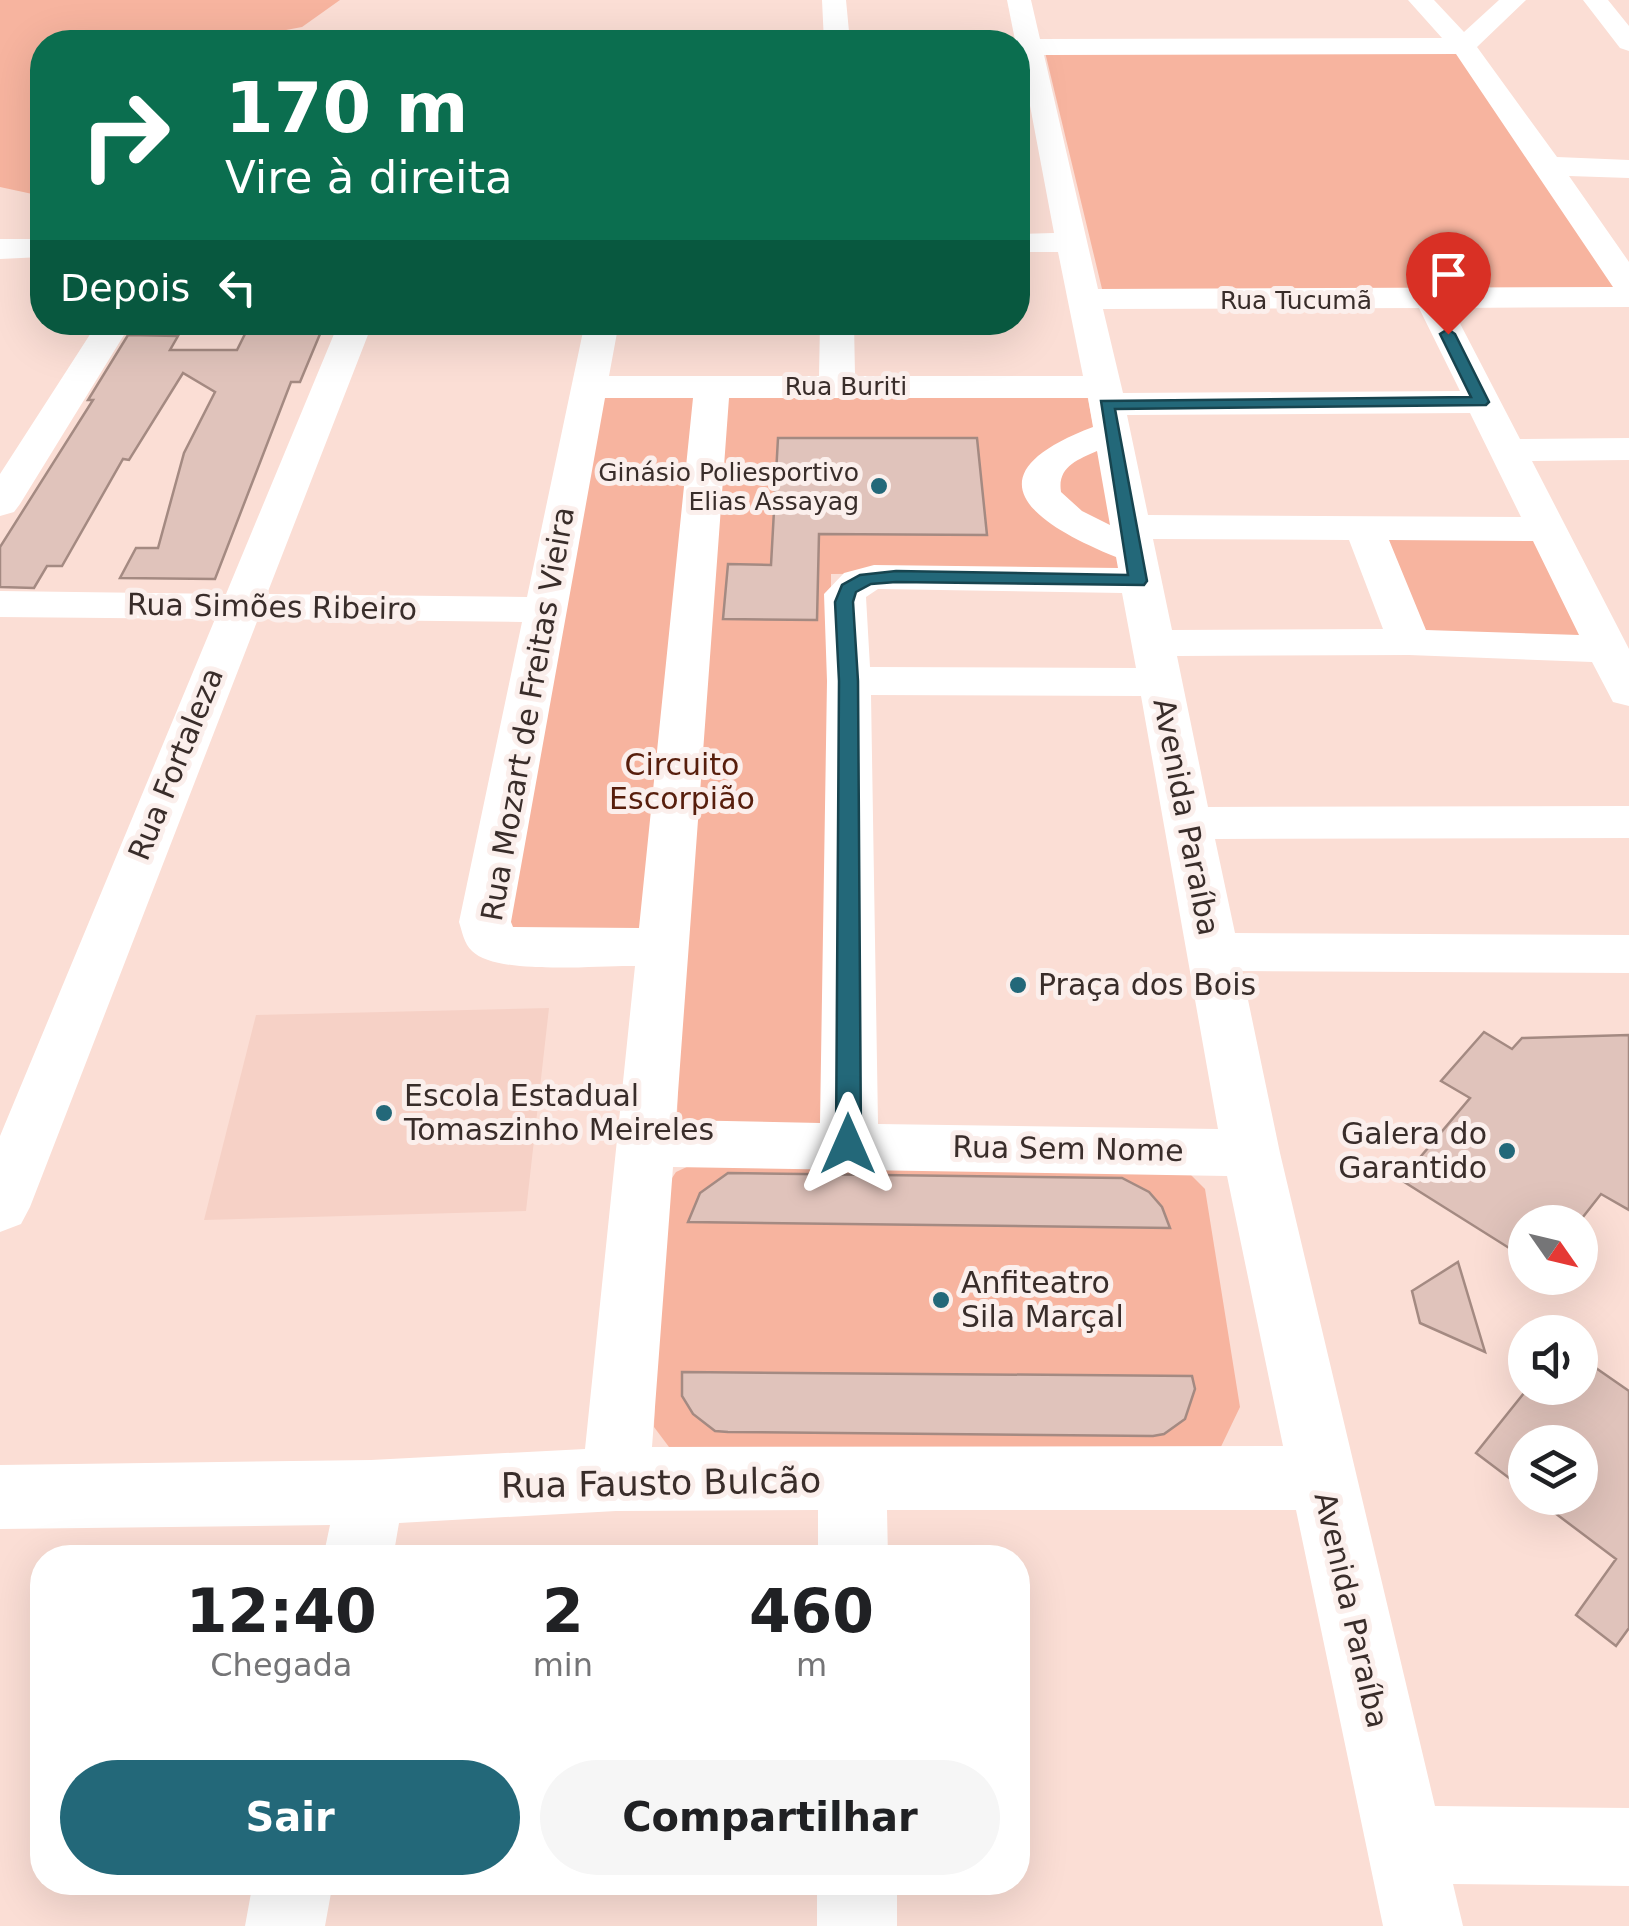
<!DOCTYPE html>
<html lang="pt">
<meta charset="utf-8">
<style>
:root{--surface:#fff;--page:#f6f6f6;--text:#202124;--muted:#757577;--accent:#236879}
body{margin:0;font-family:"DejaVu Sans",sans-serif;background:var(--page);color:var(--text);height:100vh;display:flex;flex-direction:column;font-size:38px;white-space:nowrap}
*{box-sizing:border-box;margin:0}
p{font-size:32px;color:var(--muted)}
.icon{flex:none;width:55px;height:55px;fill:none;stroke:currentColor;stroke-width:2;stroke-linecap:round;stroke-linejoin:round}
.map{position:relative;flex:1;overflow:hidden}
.details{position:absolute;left:30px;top:1545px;width:1000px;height:350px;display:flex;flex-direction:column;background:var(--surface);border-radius:40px;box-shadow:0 10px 40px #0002}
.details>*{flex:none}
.guide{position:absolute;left:30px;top:30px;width:1000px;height:305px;border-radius:40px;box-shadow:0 10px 40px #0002;background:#0b6e4f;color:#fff;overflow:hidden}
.needle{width:65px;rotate:124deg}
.fabs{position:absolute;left:1508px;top:1205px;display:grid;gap:20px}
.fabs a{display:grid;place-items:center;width:90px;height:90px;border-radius:50%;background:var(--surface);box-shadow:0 10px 40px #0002;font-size:50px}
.pin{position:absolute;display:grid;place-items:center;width:85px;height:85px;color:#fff;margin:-102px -42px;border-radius:50% 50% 50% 0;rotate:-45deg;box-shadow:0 0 10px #0007}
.pin .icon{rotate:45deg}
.me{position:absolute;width:110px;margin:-55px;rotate:0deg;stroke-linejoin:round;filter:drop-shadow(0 0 8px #0008)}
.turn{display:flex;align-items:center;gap:35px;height:210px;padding:0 30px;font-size:45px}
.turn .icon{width:130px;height:130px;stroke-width:2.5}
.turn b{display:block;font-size:70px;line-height:85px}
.then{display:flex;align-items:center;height:95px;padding:0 30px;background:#0003;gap:20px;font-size:38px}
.eta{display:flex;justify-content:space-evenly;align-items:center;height:170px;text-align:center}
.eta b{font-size:60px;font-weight:800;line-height:70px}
.primary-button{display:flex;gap:20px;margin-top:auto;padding:20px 30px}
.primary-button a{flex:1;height:115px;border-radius:60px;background:var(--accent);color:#fff;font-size:40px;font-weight:800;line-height:115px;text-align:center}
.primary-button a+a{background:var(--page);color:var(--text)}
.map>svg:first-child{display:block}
.built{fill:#f6d1c6}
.green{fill:#f7b49f}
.building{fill:#e0c3bb;stroke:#a48a82;stroke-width:2.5}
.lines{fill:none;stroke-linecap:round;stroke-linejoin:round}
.minor{fill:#fff;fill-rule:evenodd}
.route{fill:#236879;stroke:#17444f;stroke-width:2.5}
.poi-dot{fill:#236879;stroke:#fbefec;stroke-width:4}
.labels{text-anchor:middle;stroke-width:10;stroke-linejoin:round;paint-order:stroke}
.far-street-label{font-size:25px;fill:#392d2a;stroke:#fbefec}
.far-poi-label{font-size:25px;fill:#392d2a;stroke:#fbefec;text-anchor:end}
.street-label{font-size:30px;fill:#392d2a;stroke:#fbefec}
.park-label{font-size:30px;fill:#571e0c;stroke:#fbefec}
.poi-label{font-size:30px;fill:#392d2a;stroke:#fbefec;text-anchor:start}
.near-street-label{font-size:35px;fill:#392d2a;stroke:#fbefec}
</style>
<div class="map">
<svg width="1629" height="1926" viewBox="0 0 1629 1926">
<rect width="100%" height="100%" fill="#fbded5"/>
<!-- built -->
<path class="built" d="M549 1008 526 1211 204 1220 256 1015Z"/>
<!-- green -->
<path class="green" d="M0 0H340L302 27 223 42H42V194L37 195 0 187Z
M1456 49 1615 289 1103 293 1045 52Z
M603 393 1087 394 1122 572 831 574 830 1129 677 1127 680 931 504 930Z
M1372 531 1542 533 1593 640 1418 637Z
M706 1158 1189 1173 1205 1189 1240 1407 1217 1455 669 1447 654 1427 662 1193 676 1172Z"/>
<!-- building -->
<path class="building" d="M274 322H325L300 382H291L215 579 120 578 136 548H158L184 453 215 392 183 373 129 460 123 459 62 566H47L34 588 0 587V547L93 400H88L128 335 178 336 170 350H237L246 332H269Z
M778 438H977L987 535 819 534 817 620 723 619 728 564 771 565Z
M1484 1032 1512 1049 1522 1038 1629 1035V1210L1601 1194 1579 1222H1525V1258L1401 1180 1470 1098 1441 1081Z
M728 1173 1122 1178 1149 1192 1162 1207 1170 1228 688 1222 700 1193Z
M1458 1262 1485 1352 1420 1323 1412 1291Z
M1580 1357 1629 1391V1628L1616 1646 1576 1615 1616 1559 1535 1498H1580V1442H1525V1490L1476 1453 1528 1388H1580Z
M682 1372 1192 1376 1195 1389 1185 1419 1164 1434 1153 1436 728 1432 715 1431 693 1414 682 1396Z"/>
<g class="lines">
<!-- minor -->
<path class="minor" d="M822 0H846L850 42H824Z
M1007 0H1031L1040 39 1442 38 1408 0H1434L1464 32 1499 0H1526L1477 47 1557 157 1629 160V178L1569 176 1629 262V307L1452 308 1520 439 1629 438V460L1532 461 1629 649V706L1613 702 1592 662 1409 655 1177 656 1208 807 1629 806V838L1215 839 1235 933 1629 935V973L1242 971 1280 1153 1435 1806 1629 1808V1886L1453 1884 1463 1926H1383L1296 1510H887L888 1558H818V1510L616 1511 399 1523 393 1558H323L330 1525 0 1529V1465L371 1460 585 1449 635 966C599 965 497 976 472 951 464 944 462 931 459 922L522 622 258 619 30 1207 21 1224 0 1232V1136L215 619 0 617V591L226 594 339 322H373L267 594 527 597 585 322H619L609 376H819L820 322H854L855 376H1083L1058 252H1018V234L1054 233 1018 42H1008L1015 40ZM1456 54 1613 287 1098 289 1044 55ZM1419 308 1460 391 1123 393 1103 309ZM605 398H693L639 928 513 927 511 922ZM729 398H1088L1093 427C969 474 1027 521 1116 557L1118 568 874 565 844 573 824 594 827 681 820 1123 676 1120ZM1470 413 1521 517 1148 515 1127 415ZM1097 451 1110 525 1082 511 1061 492C1057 467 1077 460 1097 451ZM1153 539 1349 540 1383 629 1172 630ZM1389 540 1533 541 1579 635 1426 630ZM878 589 1122 593 1136 668 870 667 866 597ZM871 695 1141 696 1218 1129 878 1124ZM673 1167 1227 1176 1283 1446 652 1447Z
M1583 0H1608L1629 26V51L1620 48Z
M0 239H42V257L0 259Z
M98 322H132L20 504 14 512 0 516V474Z
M253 1882H333L325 1926H245Z
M817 1882H897V1926H817Z"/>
</g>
<!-- route -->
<path class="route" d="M1448 329 1455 334 1489 402 1486 405 1115 409 1147 581 1144 585 896 582 871 584 856 592 853 602 858 681 861 1144 857 1152H840L836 1144 839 681 835 602 842 585 860 575 896 571 1128 575 1101 401 1471 397 1440 334Z"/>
<!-- markers -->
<g class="poi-dot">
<circle cx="879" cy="486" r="10"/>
<circle cx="1018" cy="985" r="10"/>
<circle cx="384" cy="1113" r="10"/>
<circle cx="1507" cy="1151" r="10"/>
<circle cx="941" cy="1300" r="10"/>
</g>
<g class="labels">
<!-- far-street labels -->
<g class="far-street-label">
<text x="1296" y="309">Rua Tucumã</text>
<text x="846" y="395">Rua Buriti</text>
</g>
<!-- far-poi labels -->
<g class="far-poi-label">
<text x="859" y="481">Ginásio Poliesportivo<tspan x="859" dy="29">Elias Assayag</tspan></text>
</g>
<!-- street labels -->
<g class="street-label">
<text transform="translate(272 607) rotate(1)" y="10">Rua Simões Ribeiro</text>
<text transform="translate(528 714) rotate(-80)" y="10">Rua Mozart de Freitas Vieira</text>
<text transform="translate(176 764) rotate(-68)" y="10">Rua Fortaleza</text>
<text transform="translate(1186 817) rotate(79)" y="10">Avenida Paraíba</text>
<text transform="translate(1068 1149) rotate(1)" y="10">Rua Sem Nome</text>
<text transform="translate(1351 1610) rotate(77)" y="10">Avenida Paraíba</text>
</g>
<!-- park labels -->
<g class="park-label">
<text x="682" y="775">Circuito<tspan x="682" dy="34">Escorpião</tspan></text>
</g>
<!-- poi labels -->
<g class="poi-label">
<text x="1038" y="995">Praça dos Bois</text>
<text x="404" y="1106">Escola Estadual<tspan x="404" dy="34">Tomaszinho Meireles</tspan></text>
<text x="1487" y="1144" text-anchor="end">Galera do<tspan x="1487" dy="34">Garantido</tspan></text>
<text x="961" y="1293">Anfiteatro<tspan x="961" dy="34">Sila Marçal</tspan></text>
</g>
<!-- near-street labels -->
<g class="near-street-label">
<text transform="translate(661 1483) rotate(-1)" y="12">Rua Fausto Bulcão</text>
</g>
</g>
</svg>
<div class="fabs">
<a><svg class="needle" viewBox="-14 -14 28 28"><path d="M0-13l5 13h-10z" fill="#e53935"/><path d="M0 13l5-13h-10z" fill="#757577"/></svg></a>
<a><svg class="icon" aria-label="sound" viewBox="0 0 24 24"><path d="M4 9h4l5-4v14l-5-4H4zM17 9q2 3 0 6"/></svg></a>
<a><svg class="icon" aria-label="layers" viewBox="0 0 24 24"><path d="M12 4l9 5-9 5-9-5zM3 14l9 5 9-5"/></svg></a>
</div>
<div class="pin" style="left:1448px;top:334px;background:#d93025"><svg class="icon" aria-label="arrive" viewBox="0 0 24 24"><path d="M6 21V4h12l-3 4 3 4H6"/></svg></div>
<svg class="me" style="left:848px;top:1144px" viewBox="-20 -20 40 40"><path d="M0-17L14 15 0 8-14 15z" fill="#236879" stroke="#fff" stroke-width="4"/></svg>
<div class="guide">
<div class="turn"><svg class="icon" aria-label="right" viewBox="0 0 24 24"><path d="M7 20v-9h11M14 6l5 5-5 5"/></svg><div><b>170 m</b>Vire à direita</div></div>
<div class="then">Depois<svg class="icon" aria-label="left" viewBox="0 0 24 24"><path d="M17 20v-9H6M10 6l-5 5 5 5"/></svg></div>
</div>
<section class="details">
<div class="eta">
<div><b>12:40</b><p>Chegada</p></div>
<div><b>2</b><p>min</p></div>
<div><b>460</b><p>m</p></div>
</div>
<div class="primary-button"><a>Sair</a><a>Compartilhar</a></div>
</section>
</div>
